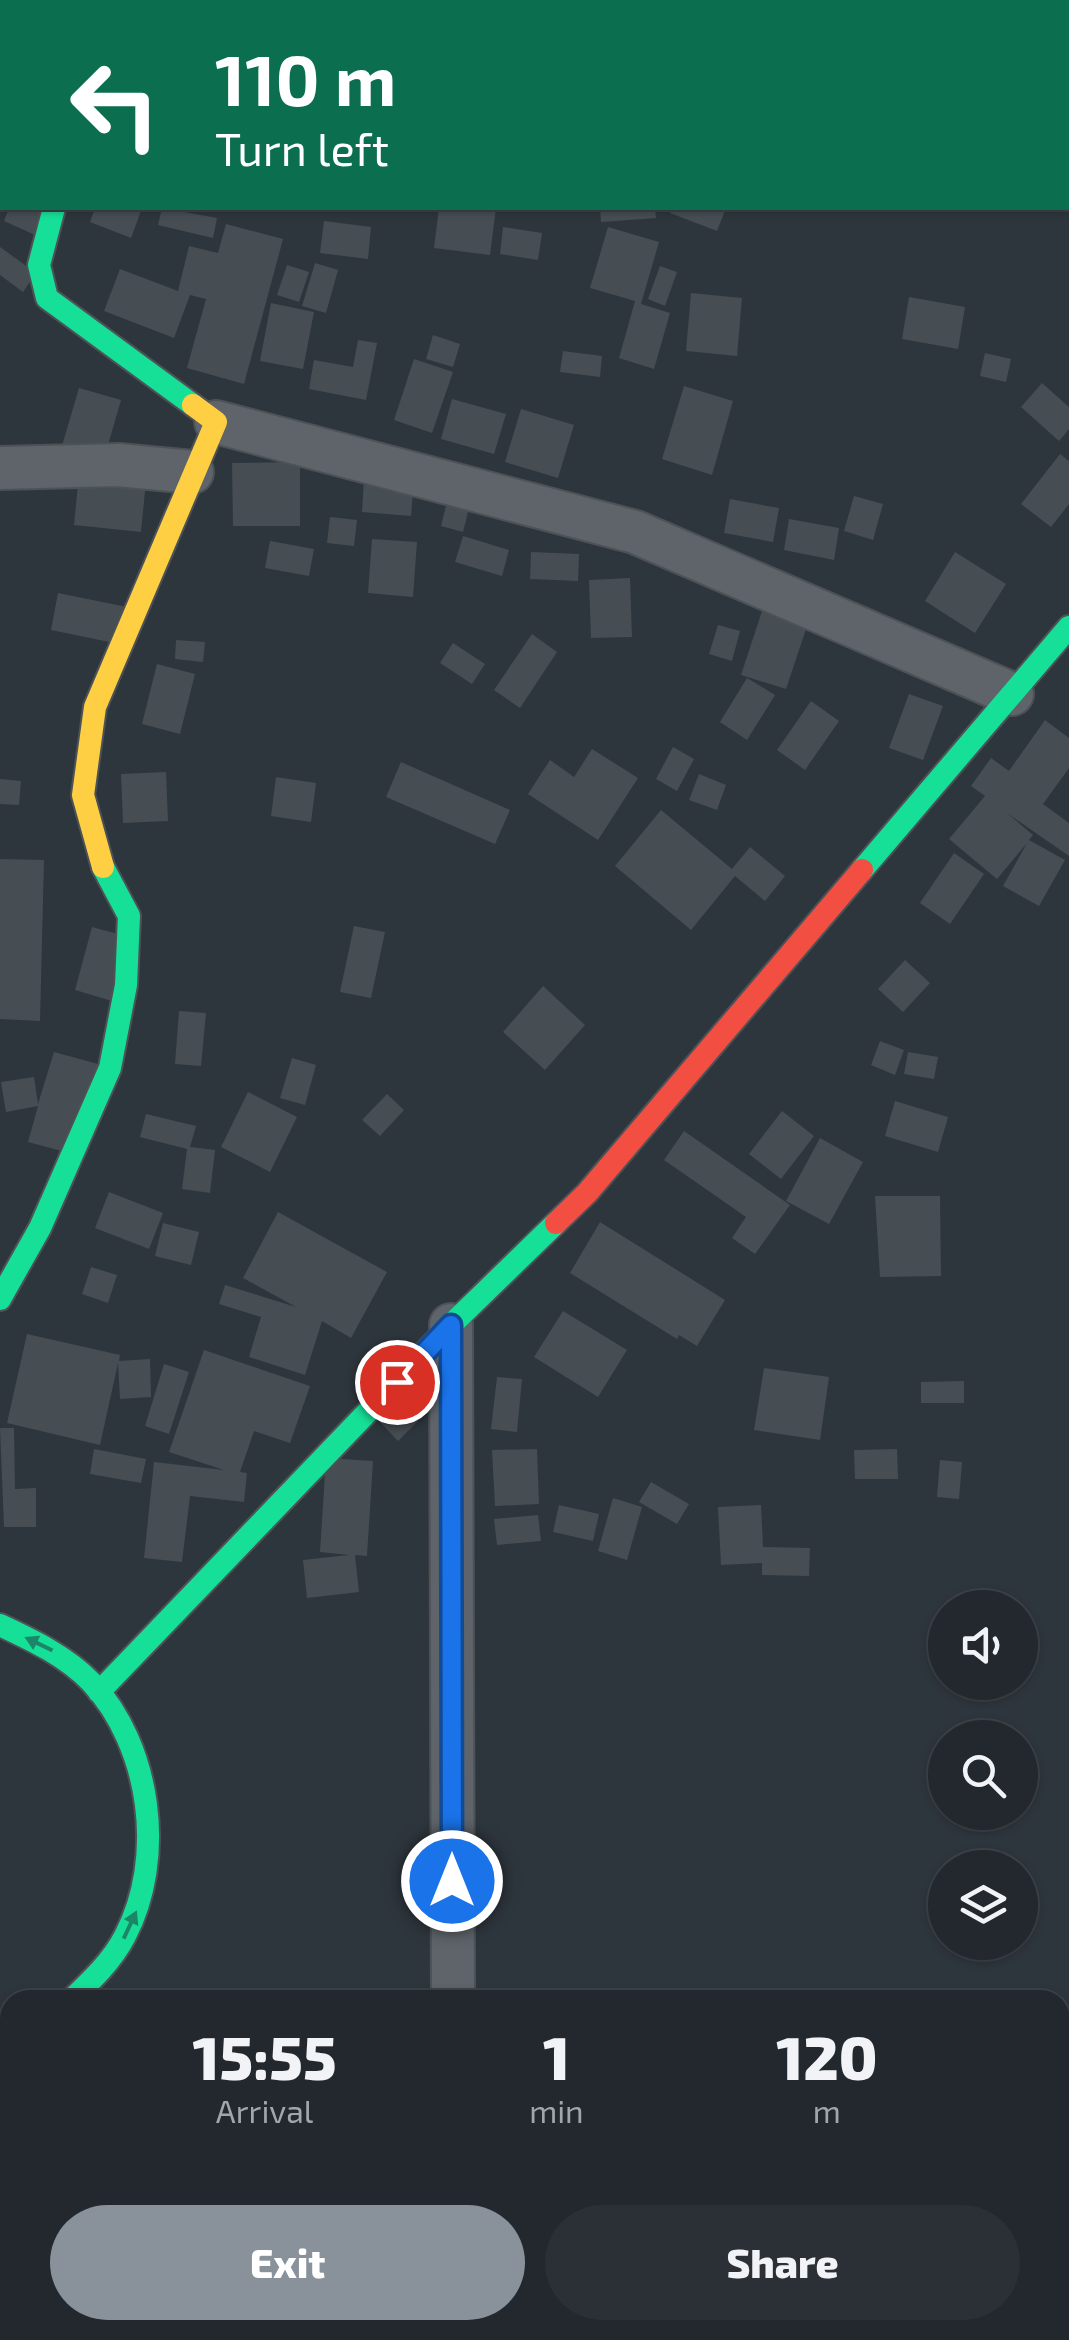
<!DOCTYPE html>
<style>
:root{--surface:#22282e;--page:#2a3036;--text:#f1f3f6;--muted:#a2a6aa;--line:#3f444a;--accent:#89929a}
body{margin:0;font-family:"Exo 2",sans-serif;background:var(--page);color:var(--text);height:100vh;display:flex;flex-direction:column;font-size:38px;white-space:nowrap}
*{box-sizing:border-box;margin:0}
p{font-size:32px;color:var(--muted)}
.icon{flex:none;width:55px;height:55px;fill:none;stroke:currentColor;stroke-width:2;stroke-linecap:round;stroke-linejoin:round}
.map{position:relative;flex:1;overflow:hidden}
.details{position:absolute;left:0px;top:1990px;width:1070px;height:350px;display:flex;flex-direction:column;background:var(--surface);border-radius:30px 30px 0 0;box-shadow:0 2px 8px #0004,0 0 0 2px var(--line)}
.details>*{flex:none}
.banner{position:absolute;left:0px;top:0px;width:1070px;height:210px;box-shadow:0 2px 8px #0004,0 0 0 2px var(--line);background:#0b6e4f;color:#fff;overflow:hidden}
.fabs{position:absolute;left:928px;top:1590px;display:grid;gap:20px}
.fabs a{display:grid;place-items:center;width:110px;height:110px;border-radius:50%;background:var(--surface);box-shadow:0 2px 8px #0004,0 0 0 2px var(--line);font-size:50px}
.pin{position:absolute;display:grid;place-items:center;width:85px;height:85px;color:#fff;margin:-42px;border:5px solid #fff;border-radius:50%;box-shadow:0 2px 10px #0007}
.me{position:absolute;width:110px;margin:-55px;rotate:0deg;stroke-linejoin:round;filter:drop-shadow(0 0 8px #0008)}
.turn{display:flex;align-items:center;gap:35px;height:210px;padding:0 50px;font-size:45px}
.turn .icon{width:130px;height:130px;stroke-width:2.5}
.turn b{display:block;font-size:70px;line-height:85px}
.eta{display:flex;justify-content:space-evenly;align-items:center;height:170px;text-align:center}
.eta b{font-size:60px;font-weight:800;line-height:70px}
.primary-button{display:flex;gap:20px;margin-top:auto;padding:20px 50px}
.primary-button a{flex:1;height:115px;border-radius:60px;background:var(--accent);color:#fff;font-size:40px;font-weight:800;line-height:115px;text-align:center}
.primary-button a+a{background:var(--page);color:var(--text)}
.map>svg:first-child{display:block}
.building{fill:#464d53}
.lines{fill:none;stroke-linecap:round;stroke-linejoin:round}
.street-casing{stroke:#4d5257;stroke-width:46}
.fast-casing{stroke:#4d5257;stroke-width:26}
.slow-casing{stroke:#4d5257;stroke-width:26}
.jam-casing{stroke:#4d5257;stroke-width:26}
.street{stroke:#5e646a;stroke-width:42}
.fast{stroke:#16e098;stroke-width:22}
.slow{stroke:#ffcf43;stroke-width:22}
.jam{stroke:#f24e42;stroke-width:22}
.oneway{fill:#1c8668}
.route-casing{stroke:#114b97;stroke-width:25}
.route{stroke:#1a73e8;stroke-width:18}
</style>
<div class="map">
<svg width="1069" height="2340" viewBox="0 0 1069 2340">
<rect width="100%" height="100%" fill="#2e363d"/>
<!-- building -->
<path class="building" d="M9 208H59L46 240 4 221Z
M95 208H142L131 238 90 222Z
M162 208 217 218 213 238 158 225Z
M439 208H496L490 255 434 248Z
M600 208H655L656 218 601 222Z
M672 208H726L717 231 670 213Z
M324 221 371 227 368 259 320 253Z
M226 224 283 239 244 384 187 368 206 299 190 295 174 338 104 311 120 269 178 291 189 246 218 253Z
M503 227 542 233 538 260 500 254Z
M608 227 659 242 641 304 670 313 654 369 619 358 635 301 590 288Z
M0 247 36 273 23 292 0 275Z
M315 263 338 270 326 313 302 306Z
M287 265 309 272 299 302 277 295Z
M660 266 677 272 665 306 648 299Z
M691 293 742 298 737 356 686 351Z
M909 297 965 307 958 349 902 339Z
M271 303 314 312 303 369 260 361Z
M433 335 460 344 453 367 426 359Z
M358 340 377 343 366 400 309 389 314 360 353 367Z
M563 351 602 356 600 377 560 372Z
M985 353 1011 359 1006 382 980 376Z
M414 359 453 372 432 433 394 420Z
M1042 383 1069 407V429L1059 441 1021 407Z
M684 386 733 401 712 475 662 459Z
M79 388 121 400 101 469 59 456Z
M452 399 506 414 494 454 441 439Z
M521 409 574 425 558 478 505 462Z
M1060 454 1069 461V504L1051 527 1021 504Z
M300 462V526H233L232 463Z
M365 462 415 466 411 516 362 512Z
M79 474 146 481 141 532 74 525Z
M451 486 473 492 463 532 441 526Z
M854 496 883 504 873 540 844 531Z
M730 499 779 508 773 542 724 533Z
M330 517 357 520 354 546 327 543Z
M789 519 839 528 834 560 784 550Z
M463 536 509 550 502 576 455 562Z
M372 539 417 542 413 597 368 593Z
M270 541 314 549 309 576 265 568Z
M531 552 579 554 578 581 530 579Z
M955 552 1006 584 975 633 925 601Z
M630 578 632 637 591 638 589 580Z
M58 593 127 607 119 644 51 630Z
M765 602 810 617 786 689 741 675Z
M718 625 740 631 732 661 709 654Z
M532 634 557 652 520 708 494 690Z
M176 640 205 642 203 662 175 659Z
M453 643 485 664 472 684 440 663Z
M157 664 195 674 180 734 142 724Z
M747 678 775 695 747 740 720 722Z
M909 694 943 706 923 760 889 748Z
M811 701 839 721 805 770 777 750Z
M1045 720 1069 738V768L1043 804 1069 823V856L1007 813 1033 835 1029 840 1065 860 1039 906 1003 886 1027 843 997 879 949 839 985 796 971 786 991 758 1009 771Z
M673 747 694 759 677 791 656 779Z
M592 749 638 778 598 840 528 794 550 760 574 777Z
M401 762 510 810 495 844 386 797Z
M166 772 168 821 123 823 121 774Z
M699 774 726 785 717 810 689 800Z
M276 777 316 783 311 822 271 816Z
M0 779 21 781 19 805 0 804Z
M661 810 732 869 750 847 785 876 765 901 735 876 691 930 615 866Z
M954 853 984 874 950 924 920 903Z
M0 859 44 860 40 1021 0 1019Z
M354 926 385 932 371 998 340 992Z
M92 927 129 937 112 1001 75 990Z
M905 960 930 983 903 1012 878 989Z
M543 986 585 1025 545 1070 503 1032Z
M179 1011 206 1013 201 1066 175 1064Z
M880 1041 904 1050 895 1075 871 1065Z
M54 1052 109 1067 84 1157 28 1142 38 1106 6 1112 1 1082 34 1077 38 1104Z
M908 1052 938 1057 934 1079 904 1074Z
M292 1058 316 1065 305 1105 280 1098Z
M248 1092 297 1117 270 1172 221 1147Z
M387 1094 404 1110 380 1136 362 1120Z
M895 1101 948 1117 938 1152 885 1136Z
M782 1111 814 1136 781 1179 749 1154Z
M146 1114 196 1126 190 1147 215 1150 210 1193 182 1189 187 1149 140 1137Z
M684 1131 790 1205 755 1254 732 1238 746 1217 664 1160Z
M820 1138 863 1162 829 1224 786 1201Z
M109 1192 163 1213 149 1249 95 1228Z
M875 1196H940L941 1276 880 1277Z
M278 1212 387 1272 351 1338 322 1321 305 1375 249 1357 261 1317 219 1304 225 1285 296 1307 243 1278Z
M600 1222 725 1300 697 1346 679 1335 677 1339 570 1273Z
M163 1223 199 1232 191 1265 155 1256Z
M91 1267 117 1275 108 1303 82 1294Z
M563 1311 627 1350 598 1397 534 1357Z
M27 1334 120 1355 119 1361 150 1359 151 1397 120 1399 118 1363 100 1445 7 1423Z
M204 1350 310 1386 290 1443 254 1431 240 1472 247 1473 244 1502 190 1496 182 1562 144 1558 154 1462 224 1470 169 1452Z
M164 1364 189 1372 169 1434 145 1426Z
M764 1368 829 1377 820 1440 754 1430Z
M497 1377 522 1379 517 1432 491 1429Z
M964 1381V1403H921V1382Z
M398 1401 418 1421 398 1441 379 1421Z
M0 1428H14L15 1489 36 1488V1527H4Z
M94 1449 146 1459 141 1483 90 1474Z
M537 1449 539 1504 495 1506 492 1450Z
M897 1449 898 1479H855L854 1450Z
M326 1458 373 1461 367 1556 355 1555 359 1592 307 1598 303 1560 349 1555 320 1552Z
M940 1460 962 1462 959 1499 937 1497Z
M651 1482 689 1504 677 1524 639 1502Z
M613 1498 642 1507 627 1560 598 1551Z
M559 1505 599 1514 593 1541 553 1532Z
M761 1505 763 1547 810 1548 809 1576 762 1575V1563L721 1565 718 1507Z
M538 1515 541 1541 497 1545 494 1519Z"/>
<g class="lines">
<defs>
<path id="street" d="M767 0 773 2
M146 2 147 0
M1068 82 1069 83
M216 422 635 532 1012 694
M0 468 118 465 192 472
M451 1325 453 2000
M313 2330 319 2340
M901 2330 902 2340
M428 2340 436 2330"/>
<path id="fast" d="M54 208 39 265 47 298 193 405
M862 870 1069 627
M0 1299 40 1228 110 1068 126 985 129 916 103 867
M0 1625C32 1640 66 1656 91 1682 151 1746 166 1858 125 1936 112 1961 92 1980 71 2000
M99 1692 451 1325 556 1223"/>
<path id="slow" d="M103 867 83 795 95 707 216 422 193 405"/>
<path id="jam" d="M556 1223 587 1193 862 870
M0 2070 10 2055"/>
</defs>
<!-- street casing -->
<use href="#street" class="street-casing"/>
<!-- fast casing -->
<use href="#fast" class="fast-casing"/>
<!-- slow casing -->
<use href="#slow" class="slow-casing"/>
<!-- jam casing -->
<use href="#jam" class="jam-casing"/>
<!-- street -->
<use href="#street" class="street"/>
<!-- fast -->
<use href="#fast" class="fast"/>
<!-- slow -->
<use href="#slow" class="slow"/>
<!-- jam -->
<use href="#jam" class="jam"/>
</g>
<!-- one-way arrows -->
<defs><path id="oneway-solid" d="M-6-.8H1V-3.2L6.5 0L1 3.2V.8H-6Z" transform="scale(2.5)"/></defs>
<g class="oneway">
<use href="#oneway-solid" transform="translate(39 1644) rotate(-154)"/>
<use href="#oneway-solid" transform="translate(130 1925) rotate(-65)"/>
</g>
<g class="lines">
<defs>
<path id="route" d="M397 1382 451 1325 452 1881"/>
</defs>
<!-- route casing -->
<use href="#route" class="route-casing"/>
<!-- route -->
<use href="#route" class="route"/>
</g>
</svg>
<div class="fabs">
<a><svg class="icon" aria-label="sound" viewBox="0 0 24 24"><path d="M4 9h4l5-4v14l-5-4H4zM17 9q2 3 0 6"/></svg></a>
<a><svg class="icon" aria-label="search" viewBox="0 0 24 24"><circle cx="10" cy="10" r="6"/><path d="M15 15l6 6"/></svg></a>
<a><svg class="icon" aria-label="layers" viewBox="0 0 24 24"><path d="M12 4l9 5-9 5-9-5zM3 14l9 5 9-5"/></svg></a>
</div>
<div class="pin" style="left:397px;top:1382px;background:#d93025"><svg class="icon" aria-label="arrive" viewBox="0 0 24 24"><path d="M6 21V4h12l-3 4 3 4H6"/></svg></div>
<svg class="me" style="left:452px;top:1881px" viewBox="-20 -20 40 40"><circle r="17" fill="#1a73e8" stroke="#fff" stroke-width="3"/><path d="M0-11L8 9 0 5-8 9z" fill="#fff"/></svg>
<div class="banner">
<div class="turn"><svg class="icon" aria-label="left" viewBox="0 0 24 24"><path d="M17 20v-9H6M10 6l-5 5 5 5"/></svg><div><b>110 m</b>Turn left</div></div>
</div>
<section class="details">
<div class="eta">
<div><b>15:55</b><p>Arrival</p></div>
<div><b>1</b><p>min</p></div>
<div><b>120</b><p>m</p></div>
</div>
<div class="primary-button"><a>Exit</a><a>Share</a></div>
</section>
</div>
